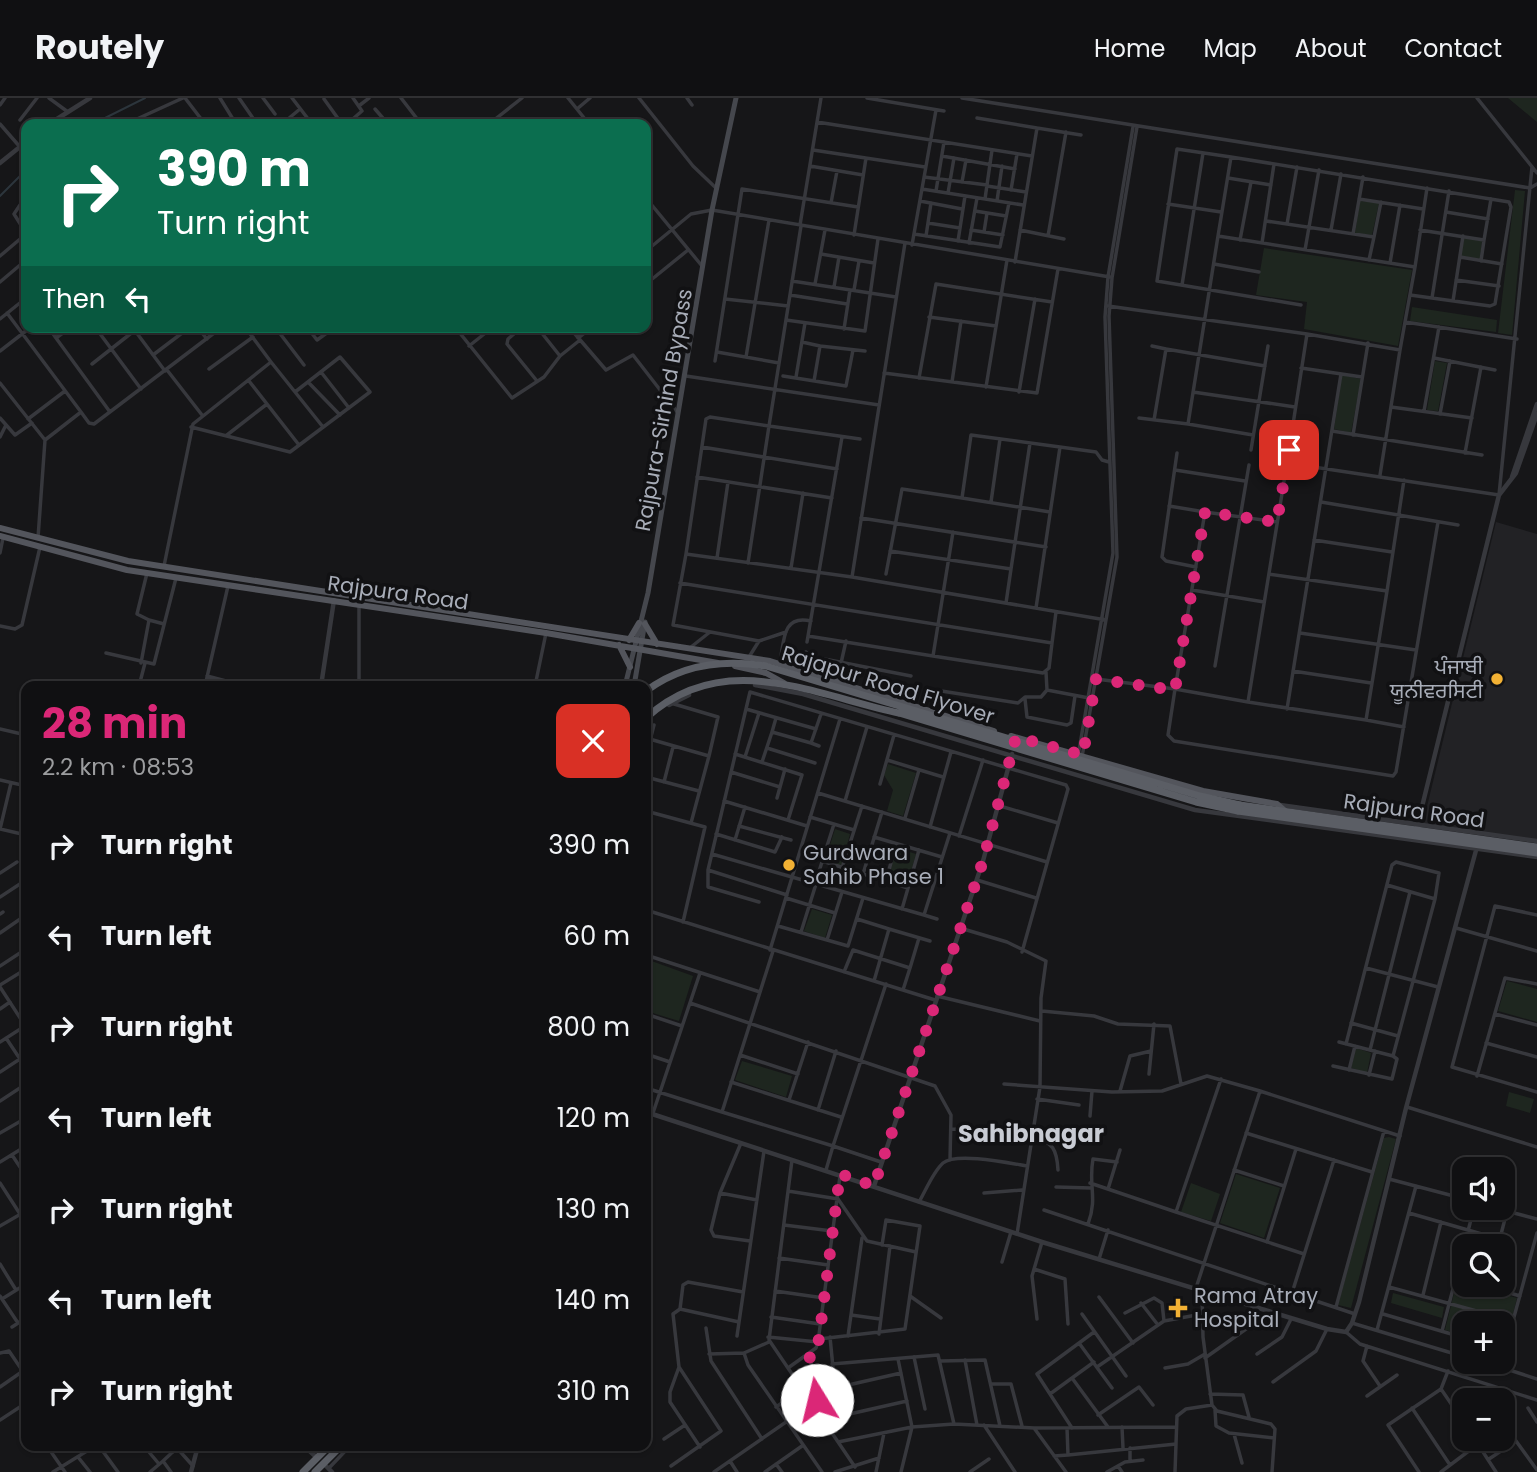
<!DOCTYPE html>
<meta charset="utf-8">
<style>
:root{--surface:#101012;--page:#1e1e20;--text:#f1f3f6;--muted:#9c9d9f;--line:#303032;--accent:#db2777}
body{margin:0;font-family:Poppins,"Noto Sans Gurmukhi",sans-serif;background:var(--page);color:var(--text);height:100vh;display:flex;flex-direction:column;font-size:26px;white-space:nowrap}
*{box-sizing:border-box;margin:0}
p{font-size:23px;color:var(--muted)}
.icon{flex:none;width:38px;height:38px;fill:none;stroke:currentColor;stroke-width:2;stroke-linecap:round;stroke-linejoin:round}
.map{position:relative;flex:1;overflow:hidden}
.panel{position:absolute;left:21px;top:583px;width:630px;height:770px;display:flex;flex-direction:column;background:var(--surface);border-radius:14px;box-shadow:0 2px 5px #0004,0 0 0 2px var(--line)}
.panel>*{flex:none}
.hud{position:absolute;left:21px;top:21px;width:630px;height:214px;border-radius:14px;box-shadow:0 2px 5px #0004,0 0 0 2px var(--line);background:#0b6e4f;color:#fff;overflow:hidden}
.fabs{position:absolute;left:1452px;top:1059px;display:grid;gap:14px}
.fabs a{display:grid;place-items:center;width:63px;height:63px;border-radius:14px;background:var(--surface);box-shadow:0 2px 5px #0004,0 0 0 2px var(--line);font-size:35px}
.pin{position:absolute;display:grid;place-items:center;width:60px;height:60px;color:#fff;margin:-30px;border-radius:14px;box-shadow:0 4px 10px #0006}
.me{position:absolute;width:77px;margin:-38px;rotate:351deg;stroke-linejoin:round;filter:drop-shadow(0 0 5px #0008)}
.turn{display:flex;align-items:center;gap:24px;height:147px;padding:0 21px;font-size:32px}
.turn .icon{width:91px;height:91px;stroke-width:2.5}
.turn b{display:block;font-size:49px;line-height:60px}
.then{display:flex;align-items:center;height:66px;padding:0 21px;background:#0003;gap:14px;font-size:26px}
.round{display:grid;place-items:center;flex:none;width:74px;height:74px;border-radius:14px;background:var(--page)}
.headline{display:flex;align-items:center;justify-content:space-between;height:119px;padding:0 21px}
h1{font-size:42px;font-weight:700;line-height:52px;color:var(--accent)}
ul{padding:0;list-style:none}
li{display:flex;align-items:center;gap:21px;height:91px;padding:0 21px}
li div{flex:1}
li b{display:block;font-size:26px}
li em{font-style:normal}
header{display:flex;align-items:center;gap:42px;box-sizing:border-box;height:98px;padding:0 35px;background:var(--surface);border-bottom:2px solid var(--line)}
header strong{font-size:33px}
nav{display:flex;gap:38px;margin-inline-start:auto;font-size:24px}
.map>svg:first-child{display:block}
.built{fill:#222225}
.green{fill:#1e261f}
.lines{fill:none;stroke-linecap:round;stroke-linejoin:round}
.stream{stroke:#2c353c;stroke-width:2}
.minor{stroke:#37383d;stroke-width:3.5}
.tertiary{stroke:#37383d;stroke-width:4.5}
.secondary{stroke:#45474d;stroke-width:5}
.primary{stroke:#53555c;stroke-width:6}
.trunk{stroke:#5b5e65;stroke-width:7}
.trunk-bridge{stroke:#5b5e65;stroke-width:7}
.route{stroke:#db2777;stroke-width:12;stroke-dasharray:0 21.6}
.poi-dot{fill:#f2b134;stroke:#111113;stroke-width:2.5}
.labels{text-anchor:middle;stroke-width:7;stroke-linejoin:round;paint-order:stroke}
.street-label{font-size:21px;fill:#a8adb8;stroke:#111113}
.poi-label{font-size:21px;fill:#a8adb8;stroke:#111113;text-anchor:start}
.quarter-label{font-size:24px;font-weight:bold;fill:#c9ccd4;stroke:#111113}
</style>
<header>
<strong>Routely</strong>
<nav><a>Home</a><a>Map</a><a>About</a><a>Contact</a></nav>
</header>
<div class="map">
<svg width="1537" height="1374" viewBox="0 0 1537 1374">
<rect width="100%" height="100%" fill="#161618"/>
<!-- built -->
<path class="built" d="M1496 424 1537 436V743L1423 725Z"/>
<!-- green -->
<path class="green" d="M1508 0H1537V24Z
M1515 92 1525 93 1512 237 1498 235Z
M1360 103 1379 105 1372 137 1355 135Z
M1464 140 1482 143 1480 161 1461 158Z
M1264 150 1412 172 1398 248 1304 231 1307 204 1256 197Z
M1412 209 1497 222 1496 234 1410 223Z
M1435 263 1447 265 1438 313 1427 312Z
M1342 277 1361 281 1351 335 1334 331Z
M888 666 916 675 903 718 887 713 893 692 884 677Z
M835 731 850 736 841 769 825 763Z
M897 750 916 756 907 788 887 782Z
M812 811 832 817 825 840 804 833Z
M646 861 693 878 679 923 646 913Z
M1507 883 1537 891V924L1498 913Z
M1356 950 1371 955 1367 975 1351 970Z
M742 963 792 978 786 999 735 982Z
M1509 994 1534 1001 1530 1015 1506 1008Z
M1389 1039 1396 1041 1351 1210 1338 1207 1384 1040Z
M1236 1076 1280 1090 1264 1140 1220 1125Z
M1191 1085 1220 1096 1211 1123 1181 1114Z
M1457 1183 1517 1200 1505 1248 1503 1225H1465V1237L1445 1232Z
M1393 1195 1444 1209 1442 1220 1391 1205Z"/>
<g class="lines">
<!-- stream -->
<path class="stream" d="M93 26 145 0
M0 98 26 72"/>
<!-- minor -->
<path class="minor" d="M49 0 68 14
M185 0 205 26
M220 0 236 26
M239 0 257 26
M263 0 275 16
M292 0 312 26
M401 0 418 22 417 26
M568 0 589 26
M639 0 693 68 717 91
M687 0 692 7
M867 0 944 13
M962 0 1530 90 1537 86
M1477 0 1537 75
M324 1 342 26
M0 7 5 0
M360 7 369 0
M375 11 388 26
M577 11 590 0
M977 20 1037 30 1015 164
M20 22 37 0
M817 24 1032 58
M0 26 20 49
M126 26 183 0
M282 26 300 11
M347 26 362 13 353 0
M489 26 522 0
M1037 30 1081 37
M813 52 925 69
M942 58 1015 71
M1231 59 1509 104 1511 109 1495 206 1490 208 1410 197
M810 68 863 77
M924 79 987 87
M1228 80 1271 87
M962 84 966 62
M987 88 1026 94
M922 91 1023 107
M1011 92 1017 56
M936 93 944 44
M948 95 954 60
M26 98 14 116 26 135
M646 100 702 168
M985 101 992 52
M1359 101 1423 111
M920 103 962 111
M997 103 1002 68
M831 105 837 73
M1168 106 1221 114
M975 113 1006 118
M1446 114 1488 121
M1266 123 1374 139 1369 162
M928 125 960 130
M1287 126 1297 69
M800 127 821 0
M801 128 769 328 710 319 706 321 686 456 852 479 1106 522
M971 132 1003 137
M1020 132 1064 141
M1331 132 1341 76
M1420 132 1484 142 1491 101
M984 134 987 115
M914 136 1000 149 1009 105
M1353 136 1363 79
M854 137 866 60
M926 138 931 105
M1048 138 1066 34
M1374 139 1381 104
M1240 142 1251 84
M958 143 965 98
M969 145 977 100
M1262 145 1274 66
M912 147 936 12
M1305 152 1319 72
M646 153 691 116 712 112 1110 179
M821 156 874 165
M0 158 26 136
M1460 159 1502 166
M1481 163 1484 142
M1390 165 1400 107
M1214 166 1259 174
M1415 169 1427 90
M1456 182 1499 188
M792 183 896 199
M0 184 26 162
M646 186 688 152
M815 186 825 132
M1182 187 1203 55
M834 189 839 159
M854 192 859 163
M790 197 847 206
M1432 200 1449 93
M725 201 788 208
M1453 203 1463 138
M1301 207 1157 183 1177 51 1231 59 1218 138 1415 169 1405 224 1517 241
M1108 208 1307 236
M7 215 81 314
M929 219 996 228
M0 221 26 200
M786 222 865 233 878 141
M1405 224 1400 252 1307 236 1287 365 1499 397 1532 69
M48 229 56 240 71 229
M95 229 141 291
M197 229 207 241
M275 229 304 267
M307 229 317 242 335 229
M340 229 344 234
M455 229 512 300 544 279 560 258 580 242
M522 229 508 241 507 246 537 283
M537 229 560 258
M569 229 606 272 633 257 678 315
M844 231 850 192
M136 234 165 273
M56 240 110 314
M578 240 592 229
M802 244 820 248 814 283
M469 248 493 229
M820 248 865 253
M1152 248 1166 251
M0 253 31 229
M717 254 779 265
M153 257 190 229
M746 259 769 122
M1434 260 1495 272
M715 263 742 91 858 109
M271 264 323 329
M92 266 139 229
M1301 270 1362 279
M209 271 253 239
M167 272 202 317
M321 274 349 310
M884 275 1037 295 1058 171
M686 278 879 307
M783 278 846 288 853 252
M796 279 805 225
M919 280 936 186 1052 204
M249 283 299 347
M308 284 340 317
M952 284 961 223
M0 285 45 342
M986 289 1007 162
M1019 294 1035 201
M1193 294 1295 309
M1391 309 1472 320
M1424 313 1439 229
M1440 316 1450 263
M0 320 15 337 32 325
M1139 320 1188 326 1218 138
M28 321 65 293
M1154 322 1166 251 1265 268
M1188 326 1253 337
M191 329 290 354 370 294 340 259 295 294
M1332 333 1482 357
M227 337 267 306
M1353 337 1368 245
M0 339 6 327
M702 349 837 371
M1060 349 1096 354 1102 362 1109 364
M1251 352 1268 248
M1177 355 1162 459 1166 463 1196 469
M1465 355 1481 269
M1175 372 1245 383
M1380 377 1400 252
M697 379 832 400
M962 400 1050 414
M991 404 1000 341
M1321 404 1458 427
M1169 408 1205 414
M861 420 1046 449
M1277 424 1205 414 1175 591 1248 604 1287 365
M38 440 45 342 81 314 89 325 94 326 222 229
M1314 442 1392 454
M890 453 1011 471 1030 345
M0 455 3 440
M686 456 673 527 759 543
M717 460 728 384
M748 465 769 328 860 341
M164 468 193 326 271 264 245 229
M791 470 803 395
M886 476 902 391 962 400 971 337 1060 349 1036 510
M1269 476 1387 493 1404 382
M852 479 905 145
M680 485 1052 545 1056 514
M1192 492 1264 504
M1006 505 1011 471
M359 507V588
M149 522 164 526
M0 528 15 531 22 527 40 449
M1300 535 1416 552
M808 538 933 558 953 434
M807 544 842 339
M691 549 710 534
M806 554 809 558 911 578
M106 555 154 566 176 480
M933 558 1043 575 1049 570 1052 545
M749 559 759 543 786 534
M141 565 149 522 137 516 147 475
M780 565C784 543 782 516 811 523
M1215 568 1249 367
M1293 573 1371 585
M1046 574 1047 592
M207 578 245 588
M1096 581 1175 591 1168 637 1174 643 1393 678 1396 674 1438 424
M837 583 846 543
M139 588 145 565
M205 588 228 488
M477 588V587
M535 588 546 535
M935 592 1018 605 1025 599H1041L1047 592 1089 600
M1025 601 1027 619 1067 627 1071 625 1075 598
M1248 604 1366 622 1387 493
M674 606 718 619 709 658
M746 611 816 631
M1287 611 1341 276
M1366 622 1404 629
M0 631 26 637
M772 634 776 620
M646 640 709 658 691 725
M811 645 819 648
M767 650 815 665
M735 656 802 677 788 722
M646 658 654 627
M1078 658 1113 455 1105 219 1108 179 1133 29
M745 659 759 615
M1082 659 1117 459 1109 218 1112 180 1137 29
M887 662 943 679
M762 664 772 634 811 645 821 616
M731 674 780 689
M646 679 699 693
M0 682 26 688
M664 684 673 649
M880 686 894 637
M818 695 1047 764
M777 700 785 671
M724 703 807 728
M845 703 867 629
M1000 708 1058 725
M646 713 705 729 683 824
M810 719 854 732
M905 720 919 672
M739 728 791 742
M930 729 951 654
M0 731 11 685
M0 731 26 737
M716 736 775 754 782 739
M959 738 983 662
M874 739 942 759
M735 742 745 709
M712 756 924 817 950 735
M822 763 908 790
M842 770 862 708
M708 772V789L759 804
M0 775 17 764
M863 776 882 714
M977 782 1036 800
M886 783 896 746
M815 786 834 726
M1387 787 1435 801
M787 797 708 772 750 594 1066 687 1068 691 1022 854
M0 799 26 782
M786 800 835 815
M902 811 919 752
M646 812 935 902
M0 816 3 814
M924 817 937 821
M1537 817 1495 808 1452 969 1537 994
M857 821 889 831 874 883
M778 828 848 848 863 800
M960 830 1007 844 1046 863 1041 900 1040 989 1017 1136
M1456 830 1537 853
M889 831 930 843
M801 834 816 786
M0 835 26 817
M827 842 842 794
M770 852 840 621
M773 853 722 1014 833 1048 886 886
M646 857 760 894
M0 868 26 851
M910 870 919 840
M1366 870 1438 889
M844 874 853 852 910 870 903 892
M0 887 26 871
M0 889 26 929
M937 898 1040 923
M690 905 935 988 951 1017 950 1062
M0 911 10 904
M1042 913 1094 918 1118 926 1170 928 1181 986
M646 916 682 928
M1495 916 1537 927
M1351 925 1398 938
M6 940 26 970
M0 944 25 928
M1339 944 1393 958
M1486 945 1537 959
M1370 952 1410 794
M646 956 670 964
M740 957 798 976
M1333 968 1392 981 1397 961 1393 958 1435 801 1439 775 1396 764 1392 767 1346 946
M1349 972 1355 948
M0 974 26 957
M1149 976 1154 926
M1369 977 1375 953
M1477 978 1505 880 1537 886
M1221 981 1176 1114 1304 1156
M731 984 841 1019
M1004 986 1112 994 1162 993 1207 978 1260 993
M646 990 722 1014
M1120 993 1130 958 1151 953
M1037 1001 1079 1007
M789 1002 808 944
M0 1003 26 986
M1407 1009 1537 1049
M818 1012 836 953
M653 1015 700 875
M1090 1018 1092 993
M952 1031 1033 1037
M0 1035 26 1020
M1246 1035 1372 1074
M1033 1041C1053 1042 1057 1053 1058 1072
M741 1045 720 1095 711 1132 714 1138 750 1143
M12 1057 26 1078
M792 1062 769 1242 855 1369
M0 1064 26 1048
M826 1072 833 1048 881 1064
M1234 1072 1284 1088
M1389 1081 1465 1101
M0 1085 20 1116
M1090 1085 1176 1114
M1056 1089 1091 1090
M1108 1091 1120 1052
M788 1093 838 1101 867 1143 916 1154
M720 1095 757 1102
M984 1095 1022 1092
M919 1104C926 1092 933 1074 943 1065 956 1054 1009 1065 1027 1068
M1495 1110 1537 1121
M1044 1112 1355 1216
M1409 1115 1499 1141
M1088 1126C1098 1099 1088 1088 1093 1061L1117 1064
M784 1127 832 1133
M0 1128 26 1113
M1267 1144 1296 1051
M1498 1148 1507 1113
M779 1160 828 1167
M1099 1161 1108 1132
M1002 1164 1011 1134
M0 1166 16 1192
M1034 1171 1065 1181 1068 1226
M1455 1180 1465 1183
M1480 1186 1520 1198
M21 1189 26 1197
M1389 1189 1513 1223
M1196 1190 1260 993 1400 1038
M775 1193 824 1200
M1202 1193 1203 1239 1212 1307 1217 1313 1271 1326 1275 1331 1272 1374
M1292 1195 1334 1062
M1423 1197 1441 1124
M0 1198 18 1225
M910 1198 941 1220
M1099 1199 1133 1245
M2 1201 26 1186
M1141 1205 1158 1227
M1336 1209 1384 1033
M680 1211 673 1216 679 1269 670 1294V1304L700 1349
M1125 1215 1154 1200 1162 1205 1164 1223
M1082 1216 1126 1278
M1383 1216 1465 1240
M851 1217 880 1221
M771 1219 820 1226
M1037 1221 1032 1178 1042 1144
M739 1224 680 1211 683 1187 688 1184 743 1194
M1352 1225 1465 1259
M12 1229 26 1220
M706 1230 711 1263 762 1341
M1377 1232 1416 1088
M1442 1233 1474 1110
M1346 1234 1360 1246 1537 1302
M879 1236 890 1148
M737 1238 764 1053
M848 1238 862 1140
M768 1239 818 1244
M830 1239 835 1290 901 1275
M819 1241 905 1231 920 1128 886 1122 882 1147
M1079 1245 1112 1290
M1367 1248 1363 1263 1380 1288
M0 1255 9 1253 26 1278
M744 1255 748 1267 822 1374
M709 1256 744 1255 769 1244
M1257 1256 1282 1239 1291 1221
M914 1259 925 1311
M1503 1259 1537 1135
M1205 1260 1256 1224 1252 1209
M898 1261 912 1329 901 1374
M965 1262 977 1327
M941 1263 985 1262 1000 1328
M1481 1264 1500 1269 1502 1264
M832 1266 938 1257 954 1326
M1097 1269 1164 1223 1202 1216
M1500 1269 1537 1281
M788 1270 816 1250 818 1244 840 1078
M1165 1270 1188 1266 1205 1256
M1072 1280 1108 1329
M1273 1284 1316 1253 1327 1231
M991 1286H1011L1022 1328
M0 1289 23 1273
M1441 1291 1465 1326
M1050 1296 1094 1264
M1210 1296 1243 1297 1249 1319
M1367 1298 1397 1277
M1486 1301 1487 1302
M22 1307 26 1314
M776 1309 802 1291
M1412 1310 1450 1367
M1528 1310 1537 1324
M1215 1312 1216 1328 1229 1335 1274 1340
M1098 1317 1139 1289 1153 1307
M0 1322 26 1305
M823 1322 907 1303
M1503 1325 1537 1372
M984 1327 1015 1374
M1122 1329 1123 1350
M1034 1330 1066 1374
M1067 1330 1068 1357 1176 1346
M1072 1330 1037 1276 1094 1234
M1234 1336 1242 1365
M1474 1340 1496 1374
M664 1341 685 1327
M838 1344 912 1329 954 1326 1034 1330 1175 1329
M47 1348 65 1374
M99 1348 118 1374
M144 1348 159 1366
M168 1348 173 1354
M177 1350 193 1368
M1054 1358 1068 1357
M78 1359 90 1374
M1489 1361 1516 1343
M163 1363 179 1348
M730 1363 737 1374
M1130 1363V1350
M776 1366 782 1374
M671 1368 721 1333 679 1269
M1118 1368 1122 1374
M329 1370 350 1348
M53 1374 95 1348
M150 1374 163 1363 171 1374
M714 1374 815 1304 817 1295 809 1255
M765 1374 802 1348
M835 1374 879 1360
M876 1374 884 1335
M970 1374 989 1361
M1107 1374 1125 1364 1143 1362
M1175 1374 1177 1318 1186 1311 1212 1307
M1419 1374 1388 1327 1441 1291 1448 1273
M1441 1374 1478 1346"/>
<!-- tertiary -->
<path class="tertiary" d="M49 26 90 0
M0 65 26 44
M1512 379 1537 306
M755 587 803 596 1195 712 1537 759
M321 588 334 502
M669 607 689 597
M1280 707 1537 743
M1416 733 1499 397 1516 375 1537 316
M646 1014 1042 1144 1327 1231 1346 1234 1352 1225 1359 1204 1406 1010 1478 745
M874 1088 983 763 1012 656
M304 1348 314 1357
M325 1367 332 1374
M191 1374 198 1348"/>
<!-- secondary -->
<path class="secondary" d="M625 588 648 495 712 112 736 0
M634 588 645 524"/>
<!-- primary -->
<path class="primary" d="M0 430 128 463 770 563 994 633
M0 438 127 472 546 535 718 565
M645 526 657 546
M629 542 639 525
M619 547 630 569
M735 568 766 575 784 585
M1011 638 1203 693 1277 706 1285 713"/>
<!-- trunk -->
<path class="trunk" d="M646 620C723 550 811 596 899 615
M1240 707 1537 749
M1238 713 1537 755
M303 1374 329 1348
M315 1374 341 1348"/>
<!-- trunk-bridge -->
<path class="trunk-bridge" d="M646 593C682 566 723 561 766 568L1200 698 1240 707
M899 615 1196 704 1238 713"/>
</g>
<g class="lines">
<!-- route -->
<path class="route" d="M817 1302 809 1255 816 1250 819 1241 840 1076 874 1088 983 763 1016 639 1083 657 1096 581 1175 592 1205 414 1277 424 1289 352"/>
</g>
<!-- markers -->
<g class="poi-dot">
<circle cx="1497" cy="581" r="7"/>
<circle cx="789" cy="767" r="7"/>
<path d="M1174.5 1199.5h7v7h7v7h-7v7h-7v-7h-7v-7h7z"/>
</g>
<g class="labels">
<!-- street labels -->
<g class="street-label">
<text transform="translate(664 312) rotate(-80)" y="7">Rajpura-Sirhind Bypass</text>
<text transform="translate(398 495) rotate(8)" y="7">Rajpura Road</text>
<text transform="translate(888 587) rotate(17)" y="7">Rajapur Road Flyover</text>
<text transform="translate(1414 713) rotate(8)" y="7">Rajpura Road</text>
</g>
<!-- poi labels -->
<g class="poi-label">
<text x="1483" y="576" text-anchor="end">ਪੰਜਾਬੀ<tspan x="1483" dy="24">ਯੂਨੀਵਰਸਿਟੀ</tspan></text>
<text x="803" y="762">Gurdwara<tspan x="803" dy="24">Sahib Phase 1</tspan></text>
<text x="1194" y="1205">Rama Atray<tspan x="1194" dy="24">Hospital</tspan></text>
</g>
<!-- quarter labels -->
<g class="quarter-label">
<text x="1031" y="1044">Sahibnagar</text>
</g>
</g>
</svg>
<div class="fabs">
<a><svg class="icon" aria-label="sound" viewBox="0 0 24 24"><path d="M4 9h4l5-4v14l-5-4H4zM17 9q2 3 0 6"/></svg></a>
<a><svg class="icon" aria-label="search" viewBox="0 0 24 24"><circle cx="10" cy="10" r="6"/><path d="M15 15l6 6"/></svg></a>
<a>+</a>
<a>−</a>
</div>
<div class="pin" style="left:1289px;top:352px;background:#d93025"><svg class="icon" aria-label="arrive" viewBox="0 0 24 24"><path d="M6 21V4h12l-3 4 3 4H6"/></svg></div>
<svg class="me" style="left:817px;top:1302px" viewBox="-20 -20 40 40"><circle r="19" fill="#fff"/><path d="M0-13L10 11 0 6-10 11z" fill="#db2777"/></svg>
<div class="hud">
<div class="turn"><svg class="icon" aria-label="right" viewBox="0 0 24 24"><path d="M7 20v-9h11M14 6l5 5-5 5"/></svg><div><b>390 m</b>Turn right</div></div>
<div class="then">Then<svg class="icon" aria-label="left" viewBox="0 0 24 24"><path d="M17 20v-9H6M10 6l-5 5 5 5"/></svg></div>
</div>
<section class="panel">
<div class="headline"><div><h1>28 min</h1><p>2.2 km · 08:53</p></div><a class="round" style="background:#d93025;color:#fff"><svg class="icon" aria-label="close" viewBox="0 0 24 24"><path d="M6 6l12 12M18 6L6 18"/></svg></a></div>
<ul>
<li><svg class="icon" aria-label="right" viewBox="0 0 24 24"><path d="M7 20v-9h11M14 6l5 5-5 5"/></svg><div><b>Turn right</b></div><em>390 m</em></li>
<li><svg class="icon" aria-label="left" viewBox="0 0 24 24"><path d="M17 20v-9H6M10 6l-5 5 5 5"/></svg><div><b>Turn left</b></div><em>60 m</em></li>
<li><svg class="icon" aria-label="right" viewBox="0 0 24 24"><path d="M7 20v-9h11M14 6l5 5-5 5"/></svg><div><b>Turn right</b></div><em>800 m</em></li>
<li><svg class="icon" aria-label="left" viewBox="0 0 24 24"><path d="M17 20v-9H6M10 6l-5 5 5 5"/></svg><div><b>Turn left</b></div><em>120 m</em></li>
<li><svg class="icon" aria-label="right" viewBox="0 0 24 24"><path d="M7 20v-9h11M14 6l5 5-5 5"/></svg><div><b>Turn right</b></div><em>130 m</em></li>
<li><svg class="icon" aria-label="left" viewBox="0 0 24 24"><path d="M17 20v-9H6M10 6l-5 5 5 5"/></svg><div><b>Turn left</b></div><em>140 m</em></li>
<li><svg class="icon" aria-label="right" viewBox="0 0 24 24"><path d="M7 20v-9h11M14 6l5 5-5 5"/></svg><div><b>Turn right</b></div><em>310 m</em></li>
</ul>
</section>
</div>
